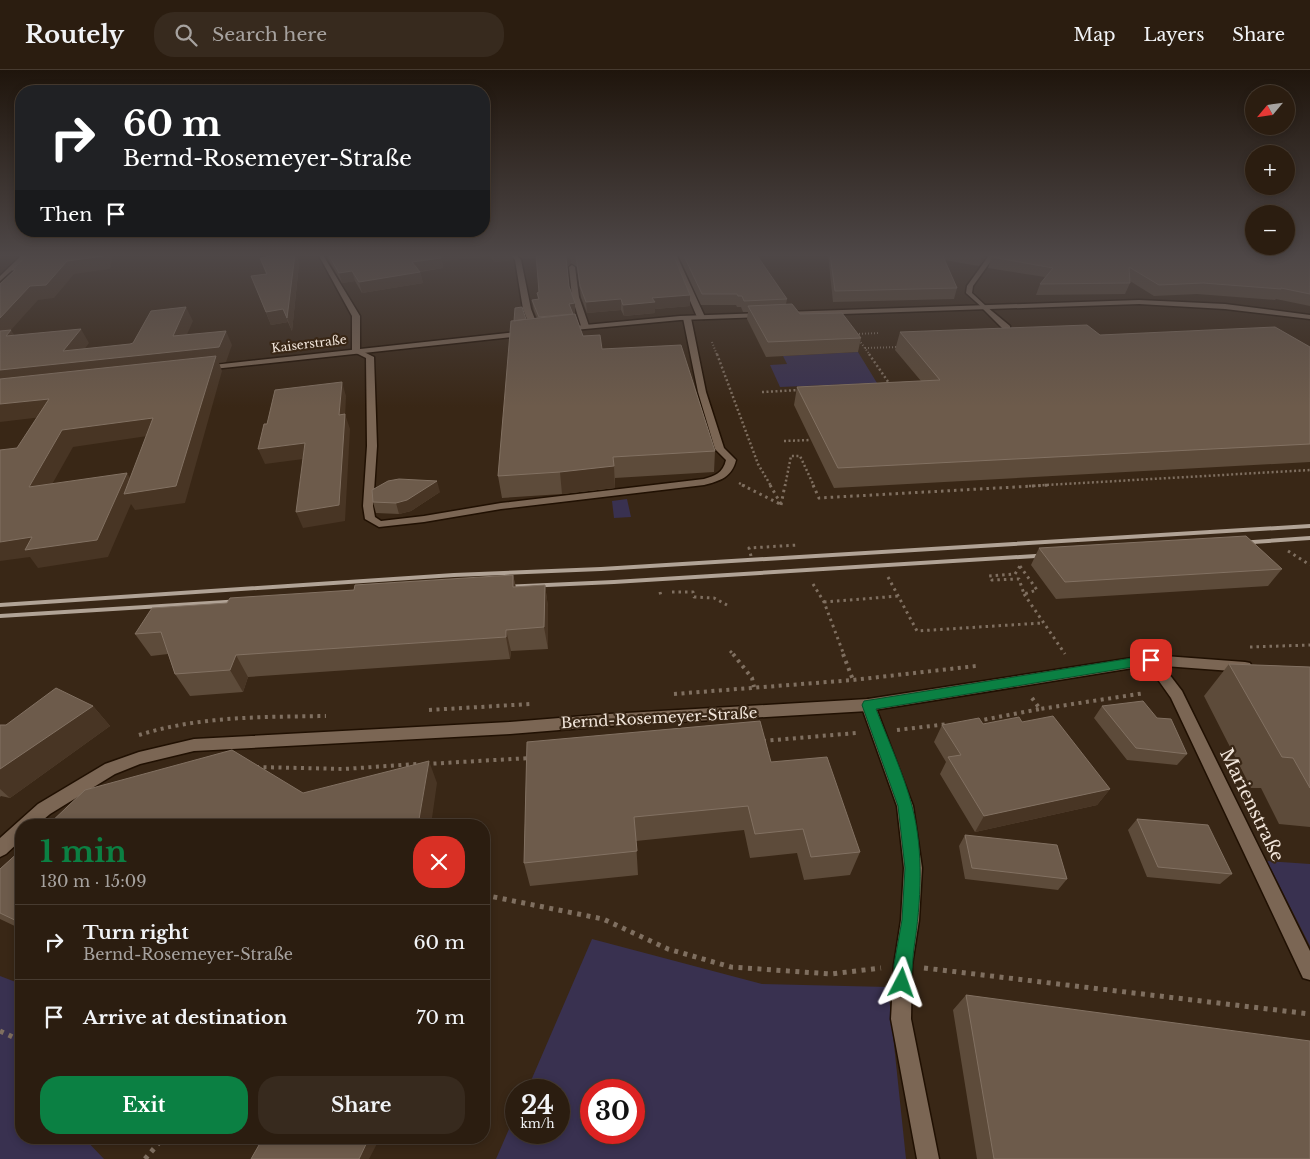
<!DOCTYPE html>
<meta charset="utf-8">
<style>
:root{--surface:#2b1d10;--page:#372a1e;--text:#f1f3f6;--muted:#a6a29f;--line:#473b30;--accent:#0b8043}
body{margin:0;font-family:"Libre Baskerville",serif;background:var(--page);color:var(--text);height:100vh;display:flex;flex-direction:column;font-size:19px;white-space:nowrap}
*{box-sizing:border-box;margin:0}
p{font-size:16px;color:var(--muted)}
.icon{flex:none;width:28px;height:28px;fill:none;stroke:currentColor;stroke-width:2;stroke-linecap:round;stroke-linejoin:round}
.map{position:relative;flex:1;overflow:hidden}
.panel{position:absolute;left:15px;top:749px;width:475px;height:325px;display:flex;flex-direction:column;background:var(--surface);border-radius:20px;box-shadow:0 2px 8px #0003,0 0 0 1px var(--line)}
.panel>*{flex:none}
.top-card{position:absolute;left:15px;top:15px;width:475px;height:152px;border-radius:20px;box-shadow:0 2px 8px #0003,0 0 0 1px var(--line);background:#202124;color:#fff;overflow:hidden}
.needle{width:32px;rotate:241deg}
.tools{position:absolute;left:1245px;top:15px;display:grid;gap:10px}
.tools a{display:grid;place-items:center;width:50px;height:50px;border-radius:50%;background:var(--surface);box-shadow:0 2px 8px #0003,0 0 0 1px var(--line);font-size:25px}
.speed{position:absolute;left:505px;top:1009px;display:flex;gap:10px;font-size:25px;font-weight:700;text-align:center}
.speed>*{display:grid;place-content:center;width:65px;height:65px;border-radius:50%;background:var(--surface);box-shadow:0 2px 8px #0003,0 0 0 1px var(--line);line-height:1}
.speed small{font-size:12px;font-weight:400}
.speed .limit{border:8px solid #d22;background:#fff;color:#111}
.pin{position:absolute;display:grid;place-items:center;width:42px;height:42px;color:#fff;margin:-21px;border-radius:10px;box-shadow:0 2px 8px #0006}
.me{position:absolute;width:55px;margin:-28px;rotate:4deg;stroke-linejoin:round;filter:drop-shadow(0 0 4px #0008)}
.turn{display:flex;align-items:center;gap:18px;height:105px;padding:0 25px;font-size:22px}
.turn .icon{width:65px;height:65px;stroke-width:2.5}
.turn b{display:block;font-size:35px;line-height:42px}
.then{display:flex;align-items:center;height:48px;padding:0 25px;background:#0003;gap:10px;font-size:19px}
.round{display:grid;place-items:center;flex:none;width:52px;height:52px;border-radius:20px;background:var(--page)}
.headline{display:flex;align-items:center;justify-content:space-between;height:85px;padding:0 25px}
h1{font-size:30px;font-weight:700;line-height:38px;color:var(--accent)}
.cta{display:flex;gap:10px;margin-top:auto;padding:10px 25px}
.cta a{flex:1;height:58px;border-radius:20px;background:var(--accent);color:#fff;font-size:20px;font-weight:700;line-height:58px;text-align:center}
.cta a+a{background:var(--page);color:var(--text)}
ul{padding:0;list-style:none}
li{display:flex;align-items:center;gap:15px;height:75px;padding:0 25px;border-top:1px solid var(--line)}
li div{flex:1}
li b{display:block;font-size:19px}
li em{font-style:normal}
header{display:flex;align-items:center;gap:30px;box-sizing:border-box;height:70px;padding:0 25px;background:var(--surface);border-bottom:1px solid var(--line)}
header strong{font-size:24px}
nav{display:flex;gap:28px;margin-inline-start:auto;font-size:18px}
.search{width:350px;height:45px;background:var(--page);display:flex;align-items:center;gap:12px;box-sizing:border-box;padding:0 18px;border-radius:20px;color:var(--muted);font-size:19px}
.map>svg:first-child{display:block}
.green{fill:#393150;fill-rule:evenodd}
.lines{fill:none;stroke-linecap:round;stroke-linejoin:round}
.lane-casing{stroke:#201002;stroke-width:3}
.street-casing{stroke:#201002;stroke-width:3}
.secondary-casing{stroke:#201002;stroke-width:3}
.path-far4{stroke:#7f6f60;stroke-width:2;stroke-dasharray:1 2;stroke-linecap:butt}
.path-far3{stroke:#7f6f60;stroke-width:2.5;stroke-dasharray:2 2.5;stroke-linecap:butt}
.path-far2{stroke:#7f6f60;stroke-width:3;stroke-dasharray:2.5 4;stroke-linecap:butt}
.path-far1{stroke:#7f6f60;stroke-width:4;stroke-dasharray:3 4.5;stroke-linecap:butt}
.path{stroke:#7f6f60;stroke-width:5;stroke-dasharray:4 5.5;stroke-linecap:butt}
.lane{fill:#7b6654;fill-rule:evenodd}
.street{fill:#7b6654;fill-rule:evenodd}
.secondary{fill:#7b6654;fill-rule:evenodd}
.rail{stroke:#b1a396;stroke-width:4}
.wall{fill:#5d4b3a}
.shaded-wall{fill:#483524}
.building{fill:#6d5b4b;stroke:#827162}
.route{fill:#0b8043;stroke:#07532c}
.labels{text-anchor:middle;stroke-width:4.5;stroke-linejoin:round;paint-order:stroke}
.far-street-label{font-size:12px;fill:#f2e6db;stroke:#392716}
.street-label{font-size:15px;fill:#f2e6db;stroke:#392716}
.near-street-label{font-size:18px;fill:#f2e6db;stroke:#392716}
</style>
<header>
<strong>Routely</strong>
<div class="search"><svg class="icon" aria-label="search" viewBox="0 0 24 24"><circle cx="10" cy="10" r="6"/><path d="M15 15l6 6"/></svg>Search here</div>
<nav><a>Map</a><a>Layers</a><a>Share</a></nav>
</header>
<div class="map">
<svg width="1310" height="1089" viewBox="0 0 1310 1089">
<rect width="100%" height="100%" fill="#392716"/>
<!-- green -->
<path class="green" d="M858 282 877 313 780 317 770 295 787 294 783 286Z
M627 429 631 447 614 448 612 431Z
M1267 791 1310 794V876Z
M592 869 762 914 888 917 906 1089H496L516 1043V1062H559V1020H527ZM591 1020H634V1062H591Z
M0 906 21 914V975L14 990 21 998V1068H84L104 1089H0Z"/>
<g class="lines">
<defs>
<path id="lane" d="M318 184 323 185 360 246V280L374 287 377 376 373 436 375 447 381 451 424 446 501 433 704 409C715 406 723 403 726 390L715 379 698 322 683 248 687 246 691 248 706 322 724 378 736 390C732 407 720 411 704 415L501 439 424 452 379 457 365 449 363 436 367 376 366 288 352 281V246Z
M572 195 575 197 579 227 589 256 585 258 581 256 572 227 569 197Z
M983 237H987L1010 256V260H1004L983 239Z"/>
<path id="street" d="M510 184H516L521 190 531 239 540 262 539 264 532 262 523 239 515 190Z
M670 184H676L705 247 704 249 697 247Z
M990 184H996L973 216 972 223 987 237V239L985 240 966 223 967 216Z
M1151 585 1156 587 1182 621 1310 881V910L1303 908 1171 628 1144 590 1146 587Z
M868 629 873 631 875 635 913 736 922 798 919 850 912 895 911 949 939 1089H917L891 949 894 895 901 850 904 798 897 736 861 635 863 631Z"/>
<path id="secondary" d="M23 184H30L0 211V206Z
M1139 230 1225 234 1310 245V249L1225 239 1139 234 784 246 780 244 784 242Z
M764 243 768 245 767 247 680 250 564 261 560 259 564 257 680 246Z
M527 261H530V265L204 300 200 298 204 296Z
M1151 585 1245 592 1250 593 1252 597 1250 601 1245 602 1151 595 868 641 609 656 510 664 194 681 140 694 115 704 50 744 37 755H21V770L6 784 0 787V768L38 734 105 694 139 682 194 669 510 652 609 644 868 629Z"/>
</defs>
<!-- lane casing -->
<use href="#lane" class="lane-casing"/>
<!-- street casing -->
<use href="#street" class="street-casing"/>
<!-- secondary casing -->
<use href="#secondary" class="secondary-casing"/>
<!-- path-far4 -->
<path class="path-far4" d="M856 264 880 263
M859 270 870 285
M712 272 717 285
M865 278 899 277"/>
<!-- path-far3 -->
<path class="path-far3" d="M717 284 758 394 771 416
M869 284 891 316
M762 322 798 320
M784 371 810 370
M739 413 745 416
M785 416 791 386H800L814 416
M1029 416 1310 400"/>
<!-- path-far2 -->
<path class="path-far2" d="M742 415 780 434
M770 415 781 434
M813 415 819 428 1051 415
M781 435 785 415
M1288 481 1310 495
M751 486 749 478 798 475
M1020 496 1037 520 1024 524 1019 509 992 510 989 506 1015 504Z
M888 507 917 561 1042 553
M813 514 824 532 844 585
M660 522 661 526
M672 522H693L694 527 714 528 727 535
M1024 524 1065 584
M824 532 899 526
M1250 577 1310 575
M730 581 734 585"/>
<!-- path-far1 -->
<path class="path-far1" d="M733 584 752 608 754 617
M843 584 853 610
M674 624 853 610 976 596
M1032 628 1040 639 1145 623
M429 640 530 634
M977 651 1040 639
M897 660 948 654
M139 665C200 646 263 647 326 646
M763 671 856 663
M426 694 530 688
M256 697 344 699 417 694"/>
<!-- path -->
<path class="path" d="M484 825 603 849 668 879 731 897 831 904 881 898
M924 898 1310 944
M0 961 21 971
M145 1089 163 1068"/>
<!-- lane -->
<use href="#lane" class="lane"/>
<!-- street -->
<use href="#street" class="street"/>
<!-- secondary -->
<use href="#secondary" class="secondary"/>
<!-- rail -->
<path class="rail" d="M1238 473 1310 468
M501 517 614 512 1051 485
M0 535 454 505 601 499 1310 456
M0 546 242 531"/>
</g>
<!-- wall -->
<path class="wall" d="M283 184H296L299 194 292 261 288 252 271 255 251 206 266 204 260 188Z
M326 184H512L513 190 494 192 491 186 442 191 443 198 420 202 423 213 362 223 355 211 342 213 328 189Z
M518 184H673L690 236 655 239V243L624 246 621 240 587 243 581 227 577 197 571 193 567 197 569 216 575 233V244L583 266 602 279 715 381 714 402 615 408V418L562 424 502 428 498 406 526 249 537 248 534 241 532 230 538 229 537 223 539 222 536 188 523 189Z
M678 184H817L757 186 787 229 786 234 800 244 861 268 858 282 766 287 747 249 748 242H743L741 237H737L736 235H701Z
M828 184H988L979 196 944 190 957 218 954 229 833 232Z
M1310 184V236L1276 229 1275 230 1197 224 1154 226 1130 211V213L1125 224 1036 225 1040 214 1045 207 988 198 992 187Z
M900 262 1100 265 1310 277V392L834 418 794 335 797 317 921 311 895 280Z
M440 422 411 441 399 444 376 443 373 432Z
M1039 478 1282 499 1268 516 1056 529 1031 495Z
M513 505 516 517 545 515 548 537V579L511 581 510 589 248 607 243 622 190 626 175 604 168 584 151 586 135 564 227 533 354 520Z
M1229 594 1310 597V757L1279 754 1261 718H1251L1204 626Z
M93 636 110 656 10 728 1 726 0 727V655H6Z
M1102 636 1187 684 1177 695 1127 690 1094 648Z
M983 654 1110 719 1097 735 975 762 940 704 946 692 934 672 942 655Z
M527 672 771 692 860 782 850 805 804 810 797 783 750 788 744 760 636 771 638 805 530 816 524 793Z
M1137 749 1232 804 1220 814 1147 807 1128 760Z
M965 765 1067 809 1058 820 965 809 959 776Z
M21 780V859L0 849V799Z
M966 925 1310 1089H977L953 940Z"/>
<!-- shaded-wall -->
<path class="shaded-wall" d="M0 184H6L0 188Z
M104 184H113L110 199 74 204 54 228 38 230 11 260 20 274 0 272V248L30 216 67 191Z
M295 184H296L299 194 292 261 287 248Z
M438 184H491V186L442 191 443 198 414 202 412 192Z
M493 184H512L513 190 494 192Z
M522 184H536V188L523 189Z
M569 184H570L571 193 567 197 566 187Z
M983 184H988L979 196 982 186Z
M352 201 355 211 342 213 339 203Z
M420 202 423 213 362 223 359 212Z
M690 225V236L655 239V243L624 246 623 235 652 228Z
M621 229V240L587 243 586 232Z
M575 233V244L541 258 539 247 569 234Z
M186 237 193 251 180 280 173 266Z
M283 239 288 252 271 255 266 242Z
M81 259 89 273 75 292 226 261 232 275 226 292 219 293 222 301 185 433 135 440 131 434 108 487 38 498 30 487 0 491V472L127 403 137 420 214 293 0 317V300L63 281Z
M342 312 346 326 345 349V344L350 359 345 451 303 458 296 442 339 345Z
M49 329 59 345 0 352V334Z
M153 348 161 364 73 377 41 434 29 417 62 360Z
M305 373 311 388 265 394 258 379Z
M614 396 615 418 562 424 560 402Z
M437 411 440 422 411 441 399 444 396 433Z
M513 505 517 527 513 517Z
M545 515 548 537V579L544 557Z
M506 560 511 581 510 589 506 567Z
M236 585 248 607 243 622 230 600Z
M93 636 110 656 10 728 0 719V699Z
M429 691 437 713 431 755H418Z
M1110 719 1097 735 975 762 984 746Z
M369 1068H380L369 1089H359Z"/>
<!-- building -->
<path class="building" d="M29 184H104V186L67 191 46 215 30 216 0 248V214L15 200H12Z
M283 184H295L287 248 283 239 266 242 251 206 267 204 260 188Z
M328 184H439L441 188 412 192 420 202 359 212 352 201 339 203Z
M536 184H569L566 187 569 216 575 233 569 234 573 244 539 247 532 230 539 229 537 223 539 222Z
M572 184H673L690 225 652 228 655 232 623 235 621 229 586 232 580 216 576 186Z
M683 184H756L787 229 744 231 742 226H738L737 224H702Z
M830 184H942L957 218 835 221Z
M972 184H983L982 186Z
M994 184H1310V224L1281 218V219L1203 213 1159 215 1129 197 1130 213 1040 214 1053 198 992 187Z
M792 234 800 244 842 243 861 268 768 272 748 236Z
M186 237 173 266 226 261 219 277 0 300V261L11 260 6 266 81 259 63 281 130 274 133 273 151 241Z
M522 237 526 249 514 251 515 238Z
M575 244 583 266 600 265 602 279 681 275 715 381 613 387 614 396 560 402 498 406 511 251Z
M1087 255 1100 265 1275 257 1310 277V374L838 398 797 317 940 310 900 262Z
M216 286 176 416 124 424 153 348 62 360 29 417 127 403 97 470 25 480 32 467 0 472V380L17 378 49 329 0 334V309Z
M342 312 339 345 345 344 339 435 296 442 305 373 258 379 264 354H267L275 320Z
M399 409 437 411 407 430 396 433 373 432 372 420 388 411Z
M1246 466 1282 499 1065 512 1039 478Z
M513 505V517L545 515 544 557 506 560V567L236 585 230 600 175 604 161 562 135 564 152 538 227 533 230 528 354 520 355 515Z
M1229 594 1310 597V718L1293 688 1282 687Z
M56 618 93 636 0 699V655H6Z
M1143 631 1157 648 1171 649 1187 684 1136 678 1102 636Z
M1053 646 1110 719 984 746 948 687 961 685 942 655 979 648 983 654 1019 647 1022 652Z
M760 651 771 692 827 687 860 782 811 787 803 759 755 764 748 736 634 747 637 781 524 793 527 672Z
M232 680 303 723 429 691 418 755H48L85 720Z
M1137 749 1208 755 1232 804 1158 797Z
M965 765 1057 775 1067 809 972 798Z
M21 780V853L0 843V799Z
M966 925 1310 971V1089H994Z
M263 1068H369L359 1089H251Z"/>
<!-- sky -->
<linearGradient id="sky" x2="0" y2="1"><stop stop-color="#1f150c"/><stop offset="0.55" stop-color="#4e4747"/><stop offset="1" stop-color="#4e4747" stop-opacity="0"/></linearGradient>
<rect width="1310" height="337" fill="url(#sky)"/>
<!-- route -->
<path class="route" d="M1151 585 1157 590 1151 594 876 639C888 670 904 705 912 736 924 782 921 831 914 878 912 891 913 907 908 919L902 922 896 919 894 913V895L902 850 905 798 898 736 862 635 864 631Z"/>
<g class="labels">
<!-- far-street labels -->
<g class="far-street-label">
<text transform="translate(309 274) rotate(-7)" y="4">Kaiserstraße</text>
</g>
<!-- street labels -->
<g class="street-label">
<text transform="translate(659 648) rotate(-3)" y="5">Bernd-Rosemeyer-Straße</text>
</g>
<!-- near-street labels -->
<g class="near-street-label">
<text transform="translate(1252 735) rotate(64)" y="6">Marienstraße</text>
</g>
</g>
</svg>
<div class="tools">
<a><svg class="needle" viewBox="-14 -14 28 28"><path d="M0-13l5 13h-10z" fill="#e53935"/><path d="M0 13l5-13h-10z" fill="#a6a29f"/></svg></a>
<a>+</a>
<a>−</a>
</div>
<div class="speed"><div>24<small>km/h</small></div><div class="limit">30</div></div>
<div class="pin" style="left:1151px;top:590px;background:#d93025"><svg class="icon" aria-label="arrive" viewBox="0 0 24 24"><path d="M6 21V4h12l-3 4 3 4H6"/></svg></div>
<svg class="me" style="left:902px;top:913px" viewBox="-20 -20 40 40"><path d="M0-17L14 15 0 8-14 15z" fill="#0b8043" stroke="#fff" stroke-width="4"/></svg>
<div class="top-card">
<div class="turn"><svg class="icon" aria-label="right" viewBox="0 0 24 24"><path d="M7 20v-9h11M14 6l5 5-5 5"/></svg><div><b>60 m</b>Bernd-Rosemeyer-Straße</div></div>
<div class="then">Then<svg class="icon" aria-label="arrive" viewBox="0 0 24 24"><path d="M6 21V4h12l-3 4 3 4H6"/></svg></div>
</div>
<section class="panel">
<div class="headline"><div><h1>1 min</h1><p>130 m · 15:09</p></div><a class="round" style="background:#d93025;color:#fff"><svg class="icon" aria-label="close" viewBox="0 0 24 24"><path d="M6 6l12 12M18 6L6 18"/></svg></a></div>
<ul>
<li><svg class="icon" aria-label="right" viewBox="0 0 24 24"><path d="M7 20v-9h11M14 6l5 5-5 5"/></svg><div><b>Turn right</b><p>Bernd-Rosemeyer-Straße</p></div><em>60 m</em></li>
<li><svg class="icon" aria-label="arrive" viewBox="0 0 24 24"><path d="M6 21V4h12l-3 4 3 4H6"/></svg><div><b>Arrive at destination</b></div><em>70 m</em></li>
</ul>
<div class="cta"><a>Exit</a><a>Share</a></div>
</section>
</div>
